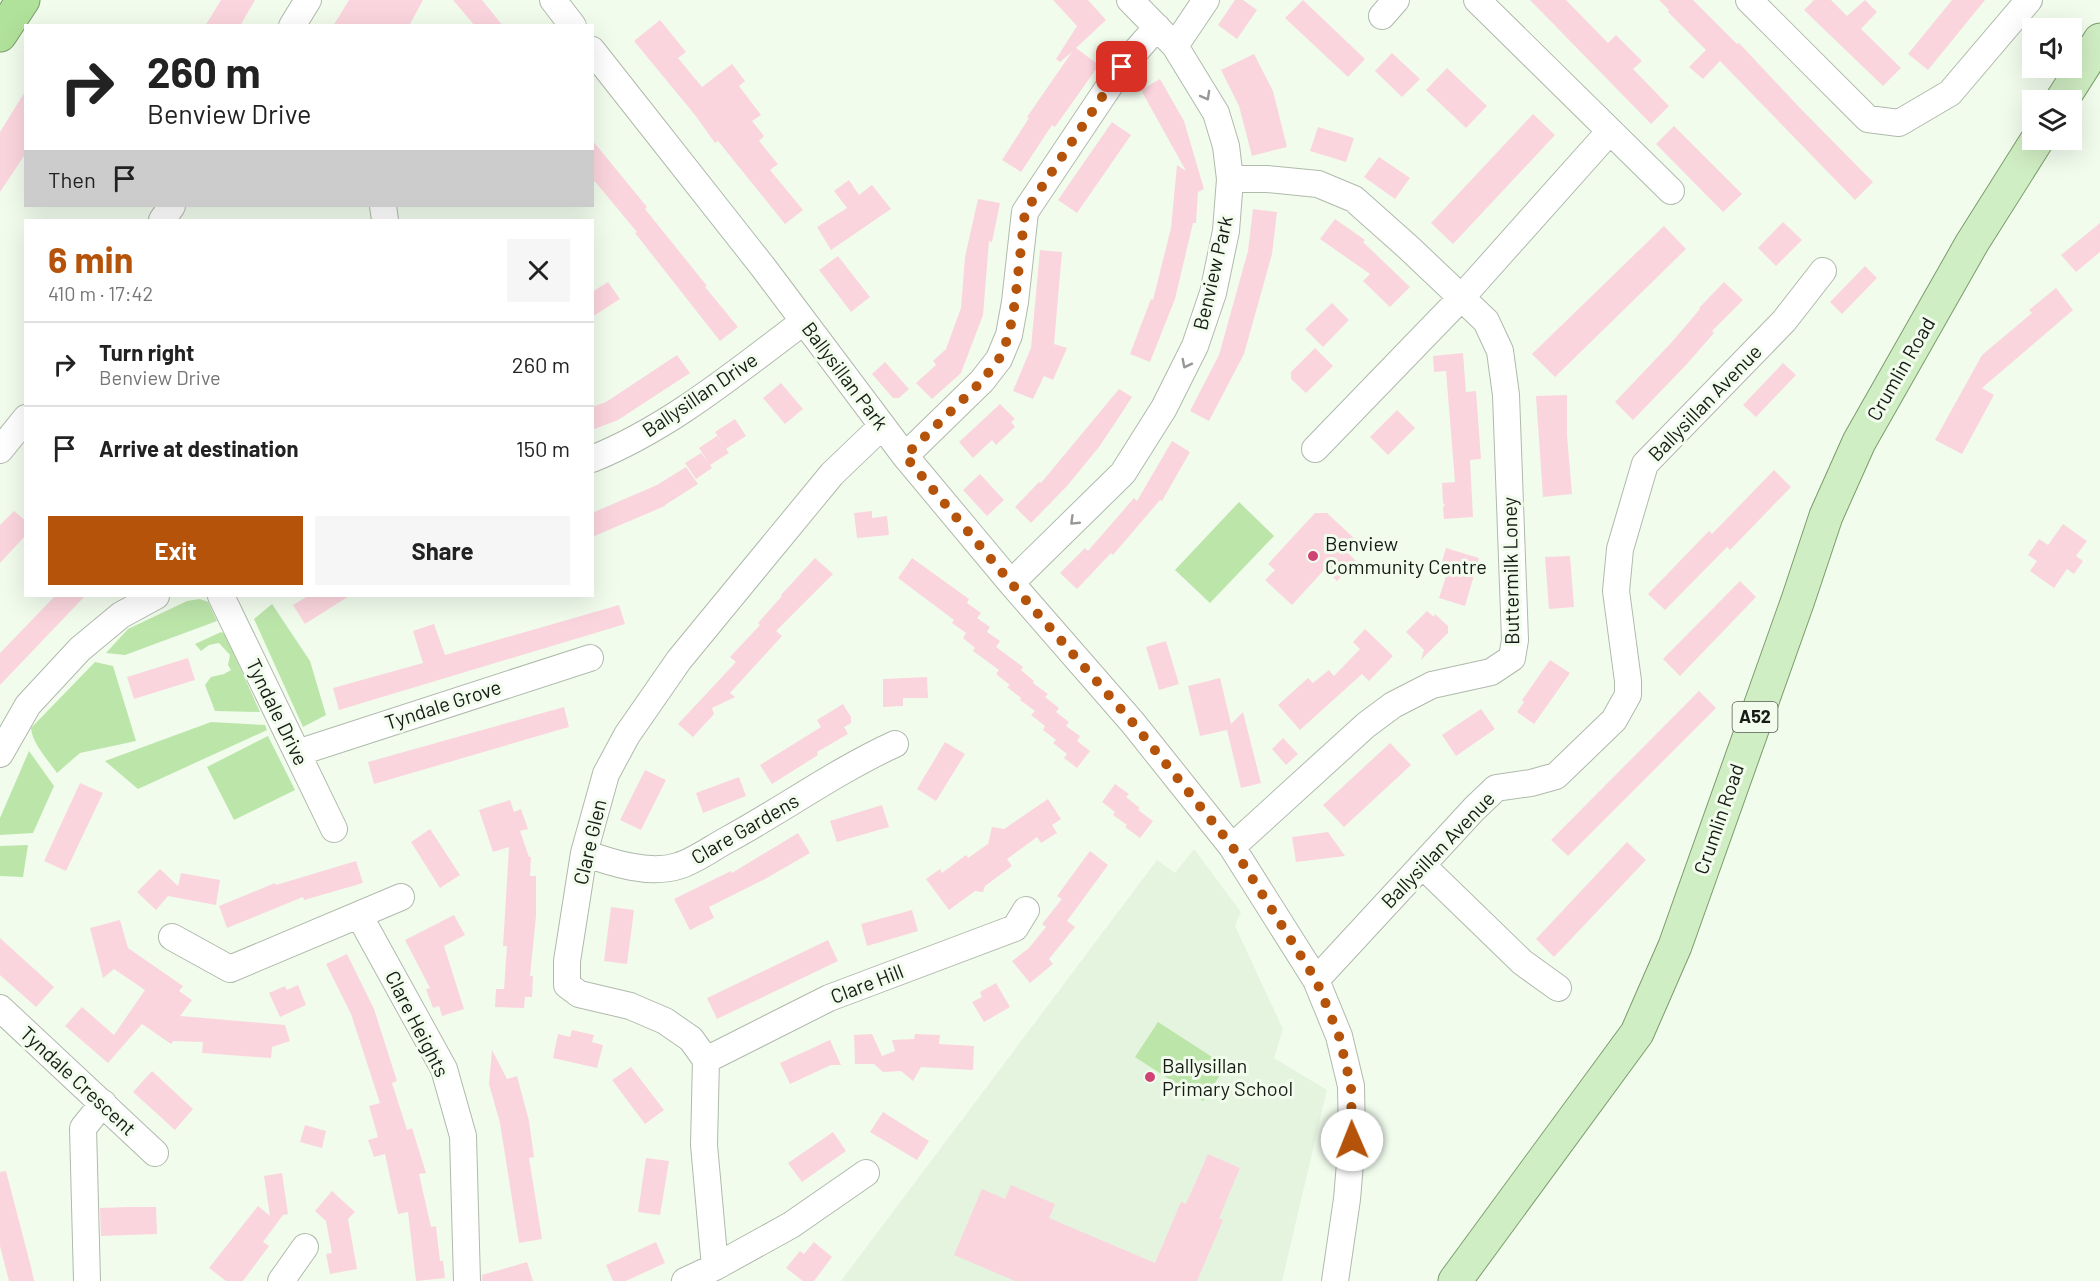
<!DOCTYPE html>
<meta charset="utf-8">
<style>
:root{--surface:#fff;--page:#f6f6f6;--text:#222;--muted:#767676;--line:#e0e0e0;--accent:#b45309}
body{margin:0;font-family:Barlow,sans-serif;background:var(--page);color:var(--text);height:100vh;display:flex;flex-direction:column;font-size:22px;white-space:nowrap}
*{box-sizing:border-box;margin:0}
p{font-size:20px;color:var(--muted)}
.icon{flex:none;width:33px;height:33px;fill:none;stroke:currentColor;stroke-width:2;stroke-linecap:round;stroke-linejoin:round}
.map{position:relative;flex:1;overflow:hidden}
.panel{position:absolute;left:24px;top:219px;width:570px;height:378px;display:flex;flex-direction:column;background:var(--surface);border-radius:0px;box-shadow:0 6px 24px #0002}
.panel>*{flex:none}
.hud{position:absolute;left:24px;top:24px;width:570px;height:183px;border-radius:0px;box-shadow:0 6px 24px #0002;background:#fff;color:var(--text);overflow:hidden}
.tools{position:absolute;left:2022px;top:18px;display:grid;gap:12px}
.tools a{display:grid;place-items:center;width:60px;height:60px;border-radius:0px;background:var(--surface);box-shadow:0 6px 24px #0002;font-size:30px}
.pin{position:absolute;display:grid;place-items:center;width:51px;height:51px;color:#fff;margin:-26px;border-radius:12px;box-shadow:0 3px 9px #0006}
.me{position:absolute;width:66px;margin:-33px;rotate:359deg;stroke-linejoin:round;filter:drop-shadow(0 0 4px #0008)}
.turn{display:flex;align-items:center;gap:21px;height:126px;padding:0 24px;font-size:27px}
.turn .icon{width:78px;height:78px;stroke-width:2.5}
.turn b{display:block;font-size:42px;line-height:51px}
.then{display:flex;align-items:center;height:57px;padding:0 24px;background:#0003;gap:12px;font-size:22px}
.round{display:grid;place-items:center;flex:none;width:63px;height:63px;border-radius:0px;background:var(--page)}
.head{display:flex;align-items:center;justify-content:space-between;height:102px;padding:0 24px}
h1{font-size:36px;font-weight:700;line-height:45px;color:var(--accent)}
.action{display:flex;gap:12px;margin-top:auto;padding:12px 24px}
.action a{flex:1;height:69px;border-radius:0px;background:var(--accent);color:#fff;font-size:24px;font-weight:700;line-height:69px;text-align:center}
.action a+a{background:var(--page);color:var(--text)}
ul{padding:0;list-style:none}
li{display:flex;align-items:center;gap:18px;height:84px;padding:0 24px;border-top:2px solid var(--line)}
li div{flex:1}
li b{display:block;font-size:22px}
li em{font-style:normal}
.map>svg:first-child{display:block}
.built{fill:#e5f4de}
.green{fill:#bce5aa}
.building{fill:#fbd5de}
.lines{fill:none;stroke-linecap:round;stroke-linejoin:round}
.street-casing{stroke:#b0baac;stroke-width:28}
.primary-casing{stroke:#7b9c6c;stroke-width:35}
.highway-casing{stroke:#7b9c6c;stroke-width:35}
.street{stroke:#fff;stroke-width:26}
.primary{stroke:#d0eec3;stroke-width:33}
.highway{stroke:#b1e29b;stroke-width:33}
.oneway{stroke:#979896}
.route{stroke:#b45309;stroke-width:10;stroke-dasharray:0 18}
.poi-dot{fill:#cf4374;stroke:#f1fced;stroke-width:2}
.labels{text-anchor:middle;stroke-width:6;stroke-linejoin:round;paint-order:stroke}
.shield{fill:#f1fced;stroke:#585e56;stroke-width:1.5}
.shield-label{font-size:18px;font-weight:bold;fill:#171b16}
.street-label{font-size:20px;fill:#171b16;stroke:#f1fced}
.poi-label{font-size:20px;fill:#171b16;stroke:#f1fced;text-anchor:start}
</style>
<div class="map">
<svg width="2100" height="1281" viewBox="0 0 2100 1281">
<rect width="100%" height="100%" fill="#f1fced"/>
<!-- built -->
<path class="built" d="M1194 849 1241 912 1235 926 1283 1029 1274 1058 1327 1090 1282 1281H841L1157 860 1175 873Z"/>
<!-- green -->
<path class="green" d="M1239 502 1274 536 1210 603 1175 570Z
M200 599 208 602 217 621 125 655 106 653 128 629 187 601Z
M272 604 310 661 326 715 303 727 254 619Z
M221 632 225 634 260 712 215 711 205 685 211 677 224 674 231 670 228 665 230 655 219 643 209 645 201 651 195 644Z
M95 662 113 666 136 741 80 753 57 773C48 760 32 743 31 728Z
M211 722 265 725 267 730 138 789 105 761Z
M268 736 295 790 234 820 207 767Z
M29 751 54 786 33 833 0 835V818Z
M28 845 23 877 0 876V846Z
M1158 1022 1226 1066 1203 1101 1135 1057Z"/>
<!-- building -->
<path class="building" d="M221 0H255L240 26H205Z
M349 0H423L409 26H333Z
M453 0H482L503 26H475Z
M1053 0H1088L1106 20 1076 48 1099 65 1055 127 1052 125 1021 172 1002 160 1029 118 1027 117 1072 52 1060 62 1056 59 1077 26Z
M1235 0H1243L1257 10 1237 39 1218 25Z
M1303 0 1365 59 1348 77 1285 18Z
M1530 0H1566L1608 43 1616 35 1642 61 1633 69 1669 106 1651 124Z
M1659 0H1693L1737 44 1739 43 1799 107 1873 182 1855 200 1720 61 1703 79 1689 67 1706 50 1668 12 1669 10Z
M1814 0H1831L1847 16 1865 0 1877 12 1861 29 1901 68 1883 86 1804 10Z
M1952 0H1985L1928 70 1908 54Z
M660 20 686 52 678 58 702 87 732 64 745 81 739 86 761 115 752 121 764 136 759 141 778 164 770 170 803 210 785 224 718 141 715 143 695 115 634 41Z
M1392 53 1420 79 1402 97 1375 71Z
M1254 54 1273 91 1287 147 1252 156 1239 106 1221 70Z
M1447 68 1487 106 1466 128 1426 90Z
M1160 79 1184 121 1204 189 1198 192 1196 223H1193L1175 299 1150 362 1130 354 1151 299 1153 300 1171 228 1177 165 1186 171 1141 90Z
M26 90V153L0 192V132Z
M1533 114 1555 135 1453 244 1431 223Z
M1112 122 1131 135 1077 213 1058 200Z
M1674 126 1742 194 1723 212 1656 144Z
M1318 127 1354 138 1346 162 1310 151Z
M592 140 647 207 645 209 707 286 705 287 738 327 720 341 635 233 637 232 592 178Z
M1379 157 1410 178 1395 199 1364 177Z
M849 180 859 195 872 185 891 209 831 250 817 227 847 208 834 191Z
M978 199 1000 203 992 242 989 241 983 315 961 373 932 399 916 383 936 365 933 361 946 349 961 308 965 257Z
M1253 209 1277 212 1272 254 1244 354 1209 421 1190 411 1219 355 1248 251Z
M1335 219 1365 240 1363 242 1410 287 1390 307 1363 281 1370 274 1320 239Z
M1783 222 1802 240 1776 266 1758 248Z
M2100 223V252L2076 272 2061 255Z
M1664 226 1686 249 1555 377 1532 354Z
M1040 250 1062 252 1054 344 1067 348 1053 380 1044 376 1033 399 1013 391 1031 348Z
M838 256 870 297 851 312 819 270Z
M1865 266 1877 278 1842 314 1830 302Z
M608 282 620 299 592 317V292Z
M1724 282 1743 300 1712 331 1714 333 1686 365 1633 420 1615 402 1671 343 1700 309 1699 308Z
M2056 288 2073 310 1982 388 1994 395 1962 454 1935 440 1982 355 2032 313 2029 310Z
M1332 303 1349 320 1323 347 1305 329Z
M1315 348 1333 366 1306 393 1291 379V372Z
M1463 353 1466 392 1476 391 1481 459 1470 460 1473 517 1444 519 1443 507 1445 505 1443 503 1442 483 1455 482 1446 371 1434 372 1433 356Z
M677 355 690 373 618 420 592 430V407L606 402Z
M885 362 909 389 899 398H893L872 374Z
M1783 363 1796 375 1756 417 1743 405Z
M781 383 803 409 785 424 763 398Z
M1119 389 1132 397 1123 411 1099 447 1067 486 1031 523 1015 507 1039 482 1041 483Z
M1567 395V435L1572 494 1543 497 1536 396Z
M1000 404 1015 419 1011 422 1015 427 996 445 992 440 973 458 959 442Z
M1397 410 1415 428 1388 455 1370 437Z
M735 419 746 436 726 449 729 453 710 465 712 468 696 479 685 463 701 453 708 462 699 448 717 436 723 444 715 432Z
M1172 441 1190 452 1162 501 1160 500 1113 555 1111 553 1077 589 1060 573 1085 548 1088 551 1134 498 1137 501Z
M686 467 698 484 665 505V506L592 537V513L657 485Z
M1774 470 1791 487 1730 550 1727 547 1665 610 1648 594 1709 531 1712 534Z
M980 474 1004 500 987 516 963 490Z
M14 511 26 521V535L0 563V525Z
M872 511V518L887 516 889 535 857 538 854 513Z
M1315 513H1327L1355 539 1345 550 1356 561 1337 581 1325 569 1292 605 1265 580 1275 570 1268 564Z
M2063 524 2087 541 2076 556 2083 561 2074 574 2067 569 2054 588 2030 571 2037 561 2028 555 2039 539 2048 545Z
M1446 548 1479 558 1465 606 1439 598 1448 570 1440 568Z
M1570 556 1574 607 1549 609 1545 557Z
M815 558 833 574 776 631 782 636 730 693 735 697 712 708 714 714 693 737 678 724 736 662 730 657 760 625 758 623 782 596 781 595Z
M912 558 969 599 967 603 981 613 977 618 990 627 987 632 1000 641 996 647 1023 667 1021 670 1034 681 1033 683 1048 694 1045 697 1059 708 1056 712 1069 722 1066 726 1080 736 1077 741 1090 751 1077 768 1064 758 1067 754 1053 743 1056 740 1043 730 1045 726 1031 715 1035 711 1020 700 1021 698 1007 687 1010 685 996 674 999 670 973 651 975 648 963 638 966 633 952 623 954 620 898 578Z
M1740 581 1756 597 1680 676 1663 659Z
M55 596H85L0 685V653Z
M308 596H349L305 624 293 605Z
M619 605 625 624 339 710 333 688 423 663 413 631 434 624 445 655Z
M1427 611 1434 617 1435 614 1448 626V633L1421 660 1424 650 1406 632Z
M1365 629 1393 656 1369 681 1362 674 1300 730 1278 705 1308 678 1313 683 1329 670 1334 676 1360 649 1353 642Z
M1166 641 1179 684 1159 690 1146 647Z
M188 658 195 680 134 699 127 677Z
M1550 660 1570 673 1534 724 1517 712 1524 702 1522 700Z
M927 677 928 698H903V706L883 707V679Z
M1220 678 1231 724 1243 712 1261 783 1241 788 1227 730 1200 736 1188 686Z
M1699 691 1716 708 1568 856 1551 840Z
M843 704 851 717V723L844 727 848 734 817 752 818 755 772 784 760 765 821 727 817 720Z
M564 707 569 727 374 784 368 762Z
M1481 709 1495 729 1456 756 1442 735Z
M1283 738 1298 754 1286 765 1272 749Z
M945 742 965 754 936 801 917 789Z
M1390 743 1411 765 1344 827 1323 805Z
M645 770 666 780 641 830 620 820Z
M739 777 746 796 703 813 696 793Z
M80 783 103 793 66 871 44 861Z
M1115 784 1129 794 1126 797 1140 808 1138 810 1153 821 1140 838 1125 827 1127 825 1113 815 1115 812 1102 802Z
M1048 799 1061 819 1052 825 1057 833 1041 843 1037 837 1007 859 1012 866 985 886 983 892 975 891 949 910 926 879 940 869 942 873 966 855 968 858 988 844 992 827 1004 829Z
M510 800 514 812 521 809 528 829 520 831 529 857H531L530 876H536V916L530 976H533L532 997H525L524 1008 495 1007 496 989H504L507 946H503L509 847 493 852 479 810Z
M882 805 889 827 837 842 830 821Z
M430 829 460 875 440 888 411 842Z
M1328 832 1345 856 1296 862 1292 837Z
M798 833 810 853 765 879 709 907 714 918 690 930 674 899 731 871 732 873Z
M1627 842 1646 860 1554 957 1536 939Z
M1090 851 1108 865 1067 921 1075 927 1049 959 1053 964 1030 983 1012 961 1029 948 1046 927 1042 924 1062 899 1057 896Z
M356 861 363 883 304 900 303 897 227 928 219 906 275 883 276 885Z
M160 869 178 886 181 873 220 880 216 905 168 896 156 910 137 892Z
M611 907 634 910 627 964 604 961Z
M912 910 918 931 867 946 861 924Z
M454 915 465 935 444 946 464 1009 442 1016 439 1006 433 1008 426 989 430 988 405 940Z
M120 920 128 948 183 986 179 991 192 1000 180 1016 285 1025 290 1041 272 1047 271 1058 202 1053 203 1042 173 1041 171 1044 142 1024 108 1063 65 1026 82 1007 114 1035 145 990 114 969 103 978 90 928Z
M0 938 54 987 36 1007 0 975Z
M828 940 838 961 717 1019 707 998Z
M347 954 374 1009 397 1081 392 1083 407 1130 412 1128 426 1173 419 1174 431 1227 436 1226 440 1261H443L445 1278 416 1281 408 1212 398 1214 385 1154 374 1157 368 1140 378 1137 369 1106 380 1103 351 1014 326 964Z
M996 983 1010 1007 984 1022 972 1002 982 997 980 992Z
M298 985 306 1005 280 1017 269 993 285 986 287 990Z
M572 1030 594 1035 592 1042 603 1045 597 1068 553 1058 558 1034 570 1037Z
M872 1034 882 1056 895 1051 892 1040 914 1039 915 1034 940 1035 939 1044 974 1046 973 1070 921 1067 913 1081 901 1071 883 1072 874 1064H855L854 1035Z
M830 1040 841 1065H831L790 1084 780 1063Z
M492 1050 507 1079 517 1076 529 1121 534 1157 529 1158 542 1239 519 1243 500 1123 489 1084Z
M631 1067 664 1110 645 1124 612 1080Z
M152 1071 193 1109 175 1130 133 1092Z
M883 1112 929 1141 917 1160 870 1132Z
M305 1125 326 1131 322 1148 300 1142Z
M833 1132 846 1151 802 1182 788 1163Z
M1208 1154 1240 1168 1219 1218 1223 1220 1197 1281H1015L954 1255 982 1189 1005 1199 1011 1185 1055 1204 1049 1218 1155 1263 1181 1202 1186 1204Z
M646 1158 669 1161 660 1215 638 1212Z
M6 1171 31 1267 34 1281H9L0 1246V1172Z
M282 1173 288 1214 283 1215 263 1242 269 1246 243 1281H226L209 1268 258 1206 270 1216 264 1176Z
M332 1191 355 1212 348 1219 357 1269 330 1274 326 1254 332 1253 326 1221 315 1211Z
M128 1207H156L157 1234 101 1236 100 1208Z
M656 1242 665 1263 626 1281H613L606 1265Z
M814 1242 832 1257 814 1281H803L786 1268 800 1251 804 1254Z
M527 1262 533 1281H482V1275Z"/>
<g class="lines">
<defs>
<path id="street" d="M553 0 573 26
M1477 0 1671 191
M1749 0 1868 119 1899 123 1950 93 2029 0
M1382 16 1396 0
M292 26 308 0
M1175 46 1206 0
M592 50 763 267 905 456 1011 583 1133 723 1232 847 1316 980 1339 1036 1351 1086 1352 1140 1347 1199 1335 1281
M1230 179H1267L1318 184 1354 199 1409 248 1486 321 1500 351 1506 395 1515 640 1512 658 1491 672 1432 685 1393 705 1366 725 1232 847
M383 206 385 220
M162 220 172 206
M1315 449 1461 298 1610 131
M0 450 26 418
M905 456 982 381 999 359 1009 335 1015 302 1025 212 1122 67 1157 27
M592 459C671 427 736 372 803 322
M1011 583 1123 473 1164 408 1195 346 1213 293 1226 231 1230 179 1226 146 1216 113 1175 46 1130 0
M221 596 334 829
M297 753 590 658
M0 754 28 705 80 649 121 615 156 596
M584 853C612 863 649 875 678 866 695 861 712 848 727 840 784 809 836 771 895 744
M1422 865 1522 962 1558 988
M359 915 444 1069 463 1136 467 1281
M172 937 230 969 401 897
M1316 980 1474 809 1496 788 1531 783 1556 776 1614 720 1628 695V681L1616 591 1620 549 1645 464 1784 321 1823 271
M0 1008 155 1153
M706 1060 829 998 1015 928 1026 910
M715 1267 704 1145 706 1060 691 1039 665 1021 630 1006 579 994 567 985V961L584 853 606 774 627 735 679 660 753 570 832 474 882 426
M87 1281 83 1128 103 1103
M281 1281 305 1247
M685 1281 715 1267 791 1225 866 1173"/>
<path id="primary" d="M2062 100 2100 40
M1455 1281 1637 1033 1675 946 1798 600 1826 516 1859 442 1972 243 2037 140"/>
<path id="highway" d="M0 35 23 0"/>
</defs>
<!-- street casing -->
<use href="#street" class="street-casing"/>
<!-- primary casing -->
<use href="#primary" class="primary-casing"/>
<!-- highway casing -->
<use href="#highway" class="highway-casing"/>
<!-- street -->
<use href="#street" class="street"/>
<!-- primary -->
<use href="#primary" class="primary"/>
<!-- highway -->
<use href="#highway" class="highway"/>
</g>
<!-- one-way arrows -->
<defs><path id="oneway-chevron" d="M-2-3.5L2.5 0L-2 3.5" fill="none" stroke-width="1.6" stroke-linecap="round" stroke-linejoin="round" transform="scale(1.5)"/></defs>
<g class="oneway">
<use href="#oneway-chevron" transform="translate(1206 96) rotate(61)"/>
<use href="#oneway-chevron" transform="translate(1186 364) rotate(117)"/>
<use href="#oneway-chevron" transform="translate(1074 521) rotate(136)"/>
</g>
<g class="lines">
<!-- route -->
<path class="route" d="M1122 67 1025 212 1015 302 1009 335 999 359 982 381 905 456 1011 583 1133 723 1232 846 1316 980 1339 1036 1351 1086 1352 1140"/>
</g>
<!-- markers -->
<g class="poi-dot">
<circle cx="1313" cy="556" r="6"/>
<circle cx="1150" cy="1077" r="6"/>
</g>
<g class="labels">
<!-- shield labels -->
<rect class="shield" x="1732.5" y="702" width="45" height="30" rx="4.5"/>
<g class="shield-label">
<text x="1755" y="723">A52</text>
</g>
<!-- street labels -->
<g class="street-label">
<text transform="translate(1213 273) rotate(-77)" y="7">Benview Park</text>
<text transform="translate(1901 369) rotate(-60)" y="7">Crumlin Road</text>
<text transform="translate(845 376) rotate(53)" y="7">Ballysillan Park</text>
<text transform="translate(700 395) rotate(-34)" y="7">Ballysillan Drive</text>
<text transform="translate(1705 403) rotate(-46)" y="7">Ballysillan Avenue</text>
<text transform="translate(1511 571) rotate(-91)" y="7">Buttermilk Loney</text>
<text transform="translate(443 705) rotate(-18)" y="7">Tyndale Grove</text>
<text transform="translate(277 712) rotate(64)" y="7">Tyndale Drive</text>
<text transform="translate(1719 819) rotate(-71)" y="7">Crumlin Road</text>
<text transform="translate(745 829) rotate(-30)" y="7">Clare Gardens</text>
<text transform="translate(590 842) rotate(-77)" y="7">Clare Glen</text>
<text transform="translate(1438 850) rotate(-46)" y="7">Ballysillan Avenue</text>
<text transform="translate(867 984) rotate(-21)" y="7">Clare Hill</text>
<text transform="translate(417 1024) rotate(63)" y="7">Clare Heights</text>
<text transform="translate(78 1081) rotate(43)" y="7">Tyndale Crescent</text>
</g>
<!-- poi labels -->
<g class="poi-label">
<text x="1325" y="551">Benview<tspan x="1325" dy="23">Community Centre</tspan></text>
<text x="1162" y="1073">Ballysillan<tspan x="1162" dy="23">Primary School</tspan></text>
</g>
</g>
</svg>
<div class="tools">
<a><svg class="icon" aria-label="sound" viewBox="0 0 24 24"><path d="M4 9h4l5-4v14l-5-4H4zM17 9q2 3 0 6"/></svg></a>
<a><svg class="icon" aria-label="layers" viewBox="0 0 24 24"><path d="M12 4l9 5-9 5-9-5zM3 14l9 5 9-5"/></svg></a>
</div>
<div class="pin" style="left:1122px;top:67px;background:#d93025"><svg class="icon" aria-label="arrive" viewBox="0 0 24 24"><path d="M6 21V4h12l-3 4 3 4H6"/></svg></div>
<svg class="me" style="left:1352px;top:1140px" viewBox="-20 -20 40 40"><circle r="19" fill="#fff"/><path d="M0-13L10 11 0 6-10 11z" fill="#b45309"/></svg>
<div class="hud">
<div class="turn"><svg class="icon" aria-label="right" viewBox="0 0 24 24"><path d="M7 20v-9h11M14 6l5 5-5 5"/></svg><div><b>260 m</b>Benview Drive</div></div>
<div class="then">Then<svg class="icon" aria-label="arrive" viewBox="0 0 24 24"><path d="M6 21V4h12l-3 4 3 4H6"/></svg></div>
</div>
<section class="panel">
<div class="head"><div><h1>6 min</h1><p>410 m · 17:42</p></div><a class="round"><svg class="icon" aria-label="close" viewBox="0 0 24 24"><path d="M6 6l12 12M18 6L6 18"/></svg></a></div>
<ul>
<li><svg class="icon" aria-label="right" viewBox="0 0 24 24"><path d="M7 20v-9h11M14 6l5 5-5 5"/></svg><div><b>Turn right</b><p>Benview Drive</p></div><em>260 m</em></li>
<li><svg class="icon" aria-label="arrive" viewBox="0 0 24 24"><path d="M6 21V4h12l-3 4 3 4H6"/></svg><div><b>Arrive at destination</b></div><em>150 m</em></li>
</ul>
<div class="action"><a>Exit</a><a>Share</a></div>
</section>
</div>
